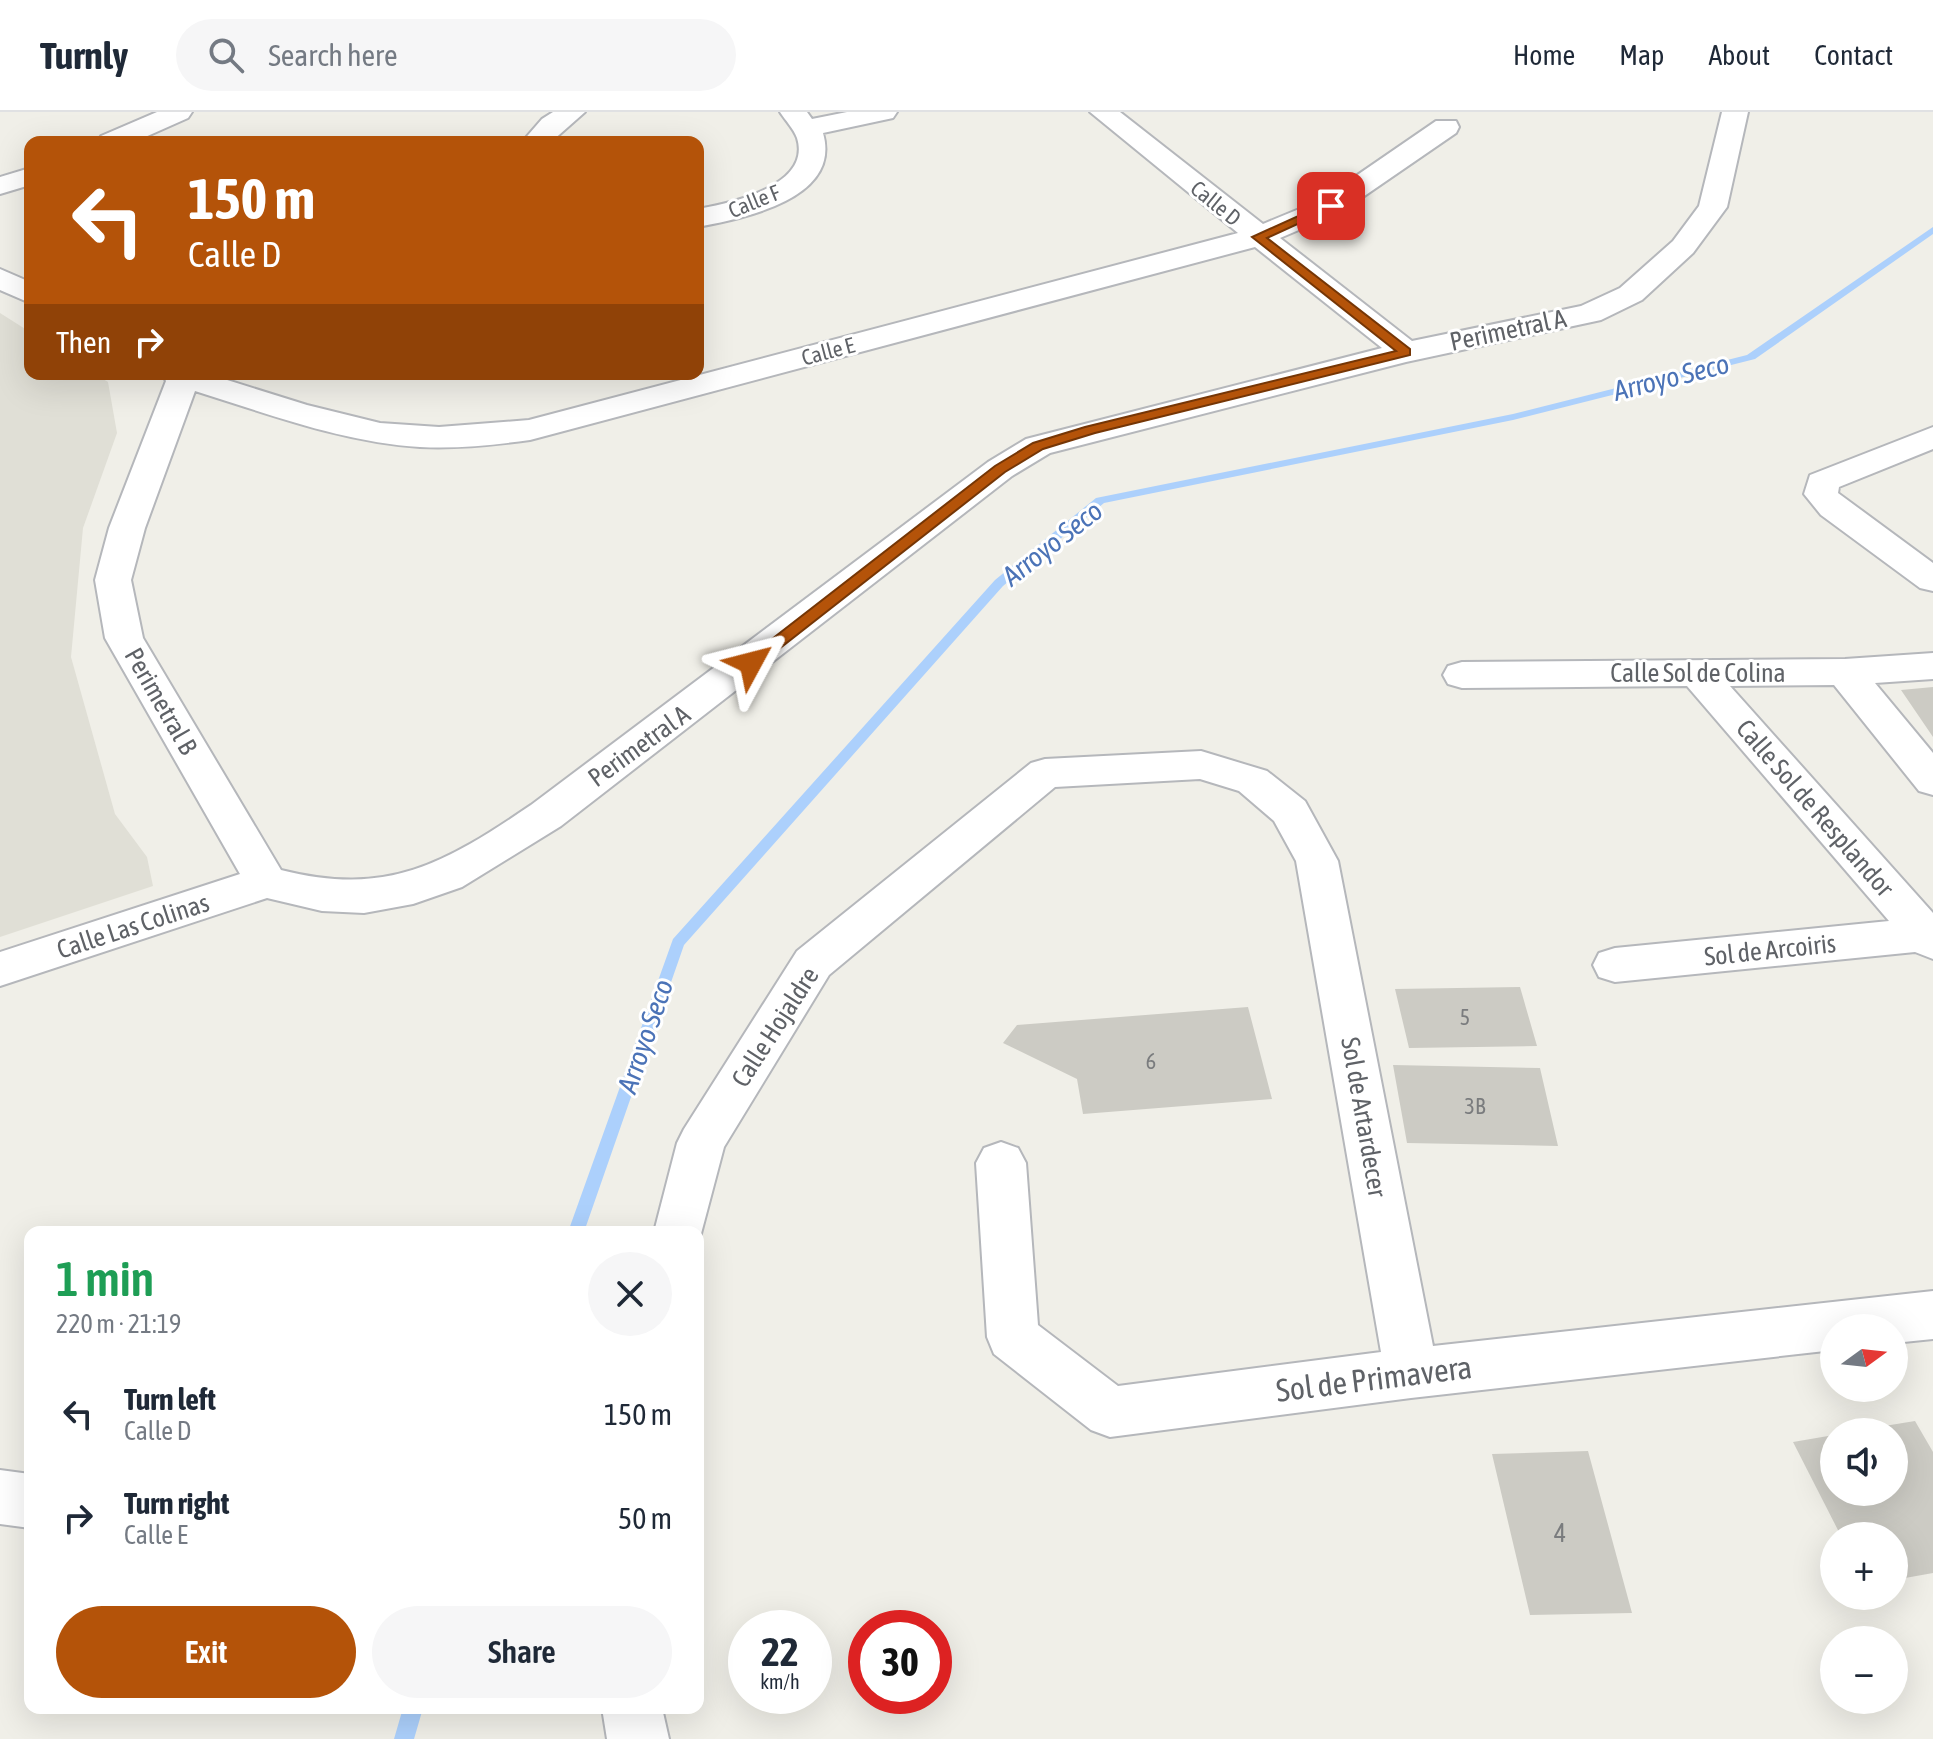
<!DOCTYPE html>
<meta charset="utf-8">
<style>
:root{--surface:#fff;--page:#f6f6f7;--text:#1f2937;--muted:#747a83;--line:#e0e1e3;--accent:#b45309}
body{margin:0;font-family:"Asap Condensed",sans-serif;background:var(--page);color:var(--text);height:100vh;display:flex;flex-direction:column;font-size:30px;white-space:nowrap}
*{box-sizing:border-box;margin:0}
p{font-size:26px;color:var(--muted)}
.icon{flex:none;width:44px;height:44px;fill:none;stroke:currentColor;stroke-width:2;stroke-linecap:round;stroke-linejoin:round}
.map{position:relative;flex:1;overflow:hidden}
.details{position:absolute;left:24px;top:1114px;width:680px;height:488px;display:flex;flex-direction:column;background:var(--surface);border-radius:16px;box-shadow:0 8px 32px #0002}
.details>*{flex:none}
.top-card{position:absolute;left:24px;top:24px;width:680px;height:244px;border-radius:16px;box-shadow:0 8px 32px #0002;background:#b45309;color:#fff;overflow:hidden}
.needle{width:52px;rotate:75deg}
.buttons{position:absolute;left:1820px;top:1202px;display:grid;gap:16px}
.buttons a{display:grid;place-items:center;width:88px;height:88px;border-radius:50%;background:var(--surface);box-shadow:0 8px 32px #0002;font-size:40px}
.speed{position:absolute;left:728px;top:1498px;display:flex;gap:16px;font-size:40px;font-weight:700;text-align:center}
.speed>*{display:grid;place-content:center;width:104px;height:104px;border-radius:50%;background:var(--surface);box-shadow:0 8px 32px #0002;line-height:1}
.speed small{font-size:20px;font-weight:400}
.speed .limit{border:12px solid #d22;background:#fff;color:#111}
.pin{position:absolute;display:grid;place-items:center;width:68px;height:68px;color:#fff;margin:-34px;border-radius:16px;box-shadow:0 4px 12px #0006}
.me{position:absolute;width:88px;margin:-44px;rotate:52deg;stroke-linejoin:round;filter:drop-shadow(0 0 6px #0008)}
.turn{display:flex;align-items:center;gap:28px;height:168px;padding:0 32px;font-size:36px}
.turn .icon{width:104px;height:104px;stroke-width:2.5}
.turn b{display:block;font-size:56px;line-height:68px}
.then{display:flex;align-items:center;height:76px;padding:0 32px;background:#0003;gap:16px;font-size:30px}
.round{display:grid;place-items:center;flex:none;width:84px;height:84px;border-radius:42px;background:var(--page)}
.head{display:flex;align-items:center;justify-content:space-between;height:136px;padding:0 32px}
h1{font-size:48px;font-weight:600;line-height:60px;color:#1e9e55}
.button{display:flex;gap:16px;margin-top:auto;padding:16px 32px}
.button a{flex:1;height:92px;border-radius:48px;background:var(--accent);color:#fff;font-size:32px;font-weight:600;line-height:92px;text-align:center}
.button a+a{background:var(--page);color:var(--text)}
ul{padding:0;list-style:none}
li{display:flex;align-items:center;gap:24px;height:104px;padding:0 32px}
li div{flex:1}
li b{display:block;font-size:30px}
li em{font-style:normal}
header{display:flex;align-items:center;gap:48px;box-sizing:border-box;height:112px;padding:0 40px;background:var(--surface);border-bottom:2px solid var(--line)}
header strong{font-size:38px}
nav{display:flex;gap:44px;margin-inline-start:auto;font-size:28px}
.search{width:560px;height:72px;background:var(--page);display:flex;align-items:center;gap:20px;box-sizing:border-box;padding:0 28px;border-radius:44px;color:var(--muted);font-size:30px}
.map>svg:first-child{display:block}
.education{fill:#e0dfd6}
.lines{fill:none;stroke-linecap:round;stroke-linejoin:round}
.stream{fill:#acd0fc;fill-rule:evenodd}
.building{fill:#cccbc4}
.minor-casing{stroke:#b5b7bb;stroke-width:4}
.minor{fill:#fff;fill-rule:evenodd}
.route{fill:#b45309;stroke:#753606;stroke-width:2}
.labels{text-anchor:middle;stroke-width:6;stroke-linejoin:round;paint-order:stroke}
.far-street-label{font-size:22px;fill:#5f6267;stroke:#fff}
.number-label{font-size:22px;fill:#7a7c7e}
.street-label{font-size:26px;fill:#5f6267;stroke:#fff}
.near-number-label{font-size:26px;fill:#7a7c7e}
.water-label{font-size:28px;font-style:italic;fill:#4b73b7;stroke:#fff}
.near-street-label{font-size:32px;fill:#5f6267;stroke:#fff}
</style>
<header>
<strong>Turnly</strong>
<div class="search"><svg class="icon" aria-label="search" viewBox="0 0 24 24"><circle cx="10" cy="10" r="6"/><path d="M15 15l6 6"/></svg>Search here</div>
<nav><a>Home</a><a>Map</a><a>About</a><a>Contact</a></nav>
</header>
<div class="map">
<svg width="1933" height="1627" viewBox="0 0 1933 1627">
<rect width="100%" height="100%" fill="#f0efe8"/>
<!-- education -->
<path class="education" d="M0 201 30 220V262H95L108 270 117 321 83 416 71 545 115 702 147 745 153 774 0 825Z"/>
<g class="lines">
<!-- stream -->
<path class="stream" d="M1933 115V122L1755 247 1513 308 1104 391 1003 474 684 833 584 1120H568L673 827 995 468 1096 386 1513 302 1747 243Z
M403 1596H423L414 1627H394Z"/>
</g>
<!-- building -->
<path class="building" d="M1933 575V625L1901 578Z
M1520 875 1537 934 1409 936 1395 877Z
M1248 895 1272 987 1083 1002 1077 967 1003 931 1017 913Z
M1393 953 1540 956 1558 1034 1407 1031Z
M1915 1309 1933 1340V1461L1894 1468V1424H1841L1793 1330 1834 1323V1380H1894V1320L1860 1318Z
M1588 1339 1632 1501 1530 1503 1492 1342Z"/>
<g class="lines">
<defs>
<path id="minor" d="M157 0H192L188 6 134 30H97L101 24Z
M553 0H585L551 30H522L542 7Z
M780 0H807L812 7 847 0H897L893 6 823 21C842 87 744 106 698 115V97C731 91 812 74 797 26 794 17 785 8 780 0Z
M1090 0H1120L1263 112 1321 88 1436 9H1456L1459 15 1456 21 1341 100 1280 126 1412 229 1581 194 1620 176 1673 129 1699 94 1722 0H1748L1727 95 1693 141 1642 188 1601 208 1406 250 1050 341 1012 364 561 714 462 775 413 792 364 801 322 799 267 786 0 874V840L240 762 105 526 95 468 109 416 166 269 162 262H208L307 293 380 311 439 315 529 308 1238 121ZM1255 135 1382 236 1026 327 988 350 531 693C444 752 388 785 281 758L143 526 131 468 145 416 195 279C269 302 342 330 420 335 457 337 494 333 530 328Z
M30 56V73L0 82V65Z
M0 157 30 170V191L0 178Z
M1933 315V337L1839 375 1838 381 1933 451V479L1920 476 1821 403 1804 382 1810 363Z
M1933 541V567L1875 571 1933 641V683L1919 679 1834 573 1730 574 1933 801V847L1915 840 1615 870 1599 865 1593 853 1599 841 1615 836 1889 809 1687 574 1462 576 1448 572 1443 563 1448 554 1462 550 1845 547Z
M1201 639 1267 659 1305 689 1338 749 1433 1234 1933 1179V1227L1894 1231V1216H1834V1238L1411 1286 1110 1325 1091 1318 994 1242 987 1225 976 1051 984 1036 1001 1030 1018 1036 1026 1051 1038 1213 1118 1274 1381 1240 1296 749 1274 709 1239 679 1200 667 1055 675 829 863 724 1035 698 1133V1120H654L677 1031 684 1017 797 839 1031 651 1045 647Z
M0 1358 30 1362V1416L0 1412Z
M602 1596H662L669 1627H607Z"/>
</defs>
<!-- minor casing -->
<use href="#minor" class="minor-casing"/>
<!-- minor -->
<use href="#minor" class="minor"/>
</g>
<!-- route -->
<path class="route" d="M1327 91 1337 94 1267 126 1410 237V243L1095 321 1043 337 1005 360 756 555H745V548L995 354 1033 331 1085 315 1396 239 1252 125Z"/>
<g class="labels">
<!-- far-street labels -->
<g class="far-street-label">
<text transform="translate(754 89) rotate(-22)" y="8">Calle F</text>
<text transform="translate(1216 91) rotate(39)" y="8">Calle D</text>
<text transform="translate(828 239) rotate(-15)" y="8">Calle E</text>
</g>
<!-- number labels -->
<g class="number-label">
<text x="1465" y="913">5</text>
<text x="1151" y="957">6</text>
<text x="1475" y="1002">3B</text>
</g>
<!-- street labels -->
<g class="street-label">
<text transform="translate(1508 218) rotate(-12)" y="9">Perimetral A</text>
<text x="1698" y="570">Calle Sol de Colina</text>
<text transform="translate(161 589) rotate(60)" y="9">Perimetral B</text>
<text transform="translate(639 634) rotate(-36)" y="9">Perimetral A</text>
<text transform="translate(1815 696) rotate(49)" y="9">Calle Sol de Resplandor</text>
<text transform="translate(133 814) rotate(-18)" y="9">Calle Las Colinas</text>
<text transform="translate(1770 838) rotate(-6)" y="9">Sol de Arcoiris</text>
<text transform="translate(775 915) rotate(-57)" y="9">Calle Hojaldre</text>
<text transform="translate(1364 1005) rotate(80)" y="9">Sol de Artardecer</text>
</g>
<!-- near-number labels -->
<g class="near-number-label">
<text x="1560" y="1430">4</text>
</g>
<!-- water labels -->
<g class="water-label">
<text transform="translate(1671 265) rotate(-14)" y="10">Arroyo Seco</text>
<text transform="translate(1052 431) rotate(-38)" y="10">Arroyo Seco</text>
<text transform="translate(645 924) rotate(-71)" y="10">Arroyo Seco</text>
</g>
<!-- near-street labels -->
<g class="near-street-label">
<text transform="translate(1374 1267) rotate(-7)" y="11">Sol de Primavera</text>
</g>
</g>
</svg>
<div class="buttons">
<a><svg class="needle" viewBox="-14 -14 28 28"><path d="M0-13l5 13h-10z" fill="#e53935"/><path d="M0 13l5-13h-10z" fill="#747a83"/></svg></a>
<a><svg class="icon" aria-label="sound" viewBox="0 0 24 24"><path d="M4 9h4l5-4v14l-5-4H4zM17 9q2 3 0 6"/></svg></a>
<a>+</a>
<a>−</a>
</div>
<div class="speed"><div>22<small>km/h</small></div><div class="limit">30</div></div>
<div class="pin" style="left:1331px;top:94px;background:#d93025"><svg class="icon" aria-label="arrive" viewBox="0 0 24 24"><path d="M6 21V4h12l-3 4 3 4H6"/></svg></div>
<svg class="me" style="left:751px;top:551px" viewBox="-20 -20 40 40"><path d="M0-17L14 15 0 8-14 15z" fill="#b45309" stroke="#fff" stroke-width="4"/></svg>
<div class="top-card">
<div class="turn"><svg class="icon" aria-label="left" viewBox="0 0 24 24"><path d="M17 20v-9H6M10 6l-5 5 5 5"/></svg><div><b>150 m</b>Calle D</div></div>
<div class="then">Then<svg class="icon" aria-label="right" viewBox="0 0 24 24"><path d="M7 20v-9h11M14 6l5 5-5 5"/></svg></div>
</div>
<section class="details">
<div class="head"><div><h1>1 min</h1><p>220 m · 21:19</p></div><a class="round"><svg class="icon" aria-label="close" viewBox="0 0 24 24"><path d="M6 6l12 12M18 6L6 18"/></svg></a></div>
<ul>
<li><svg class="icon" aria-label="left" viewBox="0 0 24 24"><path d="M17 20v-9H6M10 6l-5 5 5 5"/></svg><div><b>Turn left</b><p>Calle D</p></div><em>150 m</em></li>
<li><svg class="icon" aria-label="right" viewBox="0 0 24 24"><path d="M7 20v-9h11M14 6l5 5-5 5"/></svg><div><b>Turn right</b><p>Calle E</p></div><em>50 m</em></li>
</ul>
<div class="button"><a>Exit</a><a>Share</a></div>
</section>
</div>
